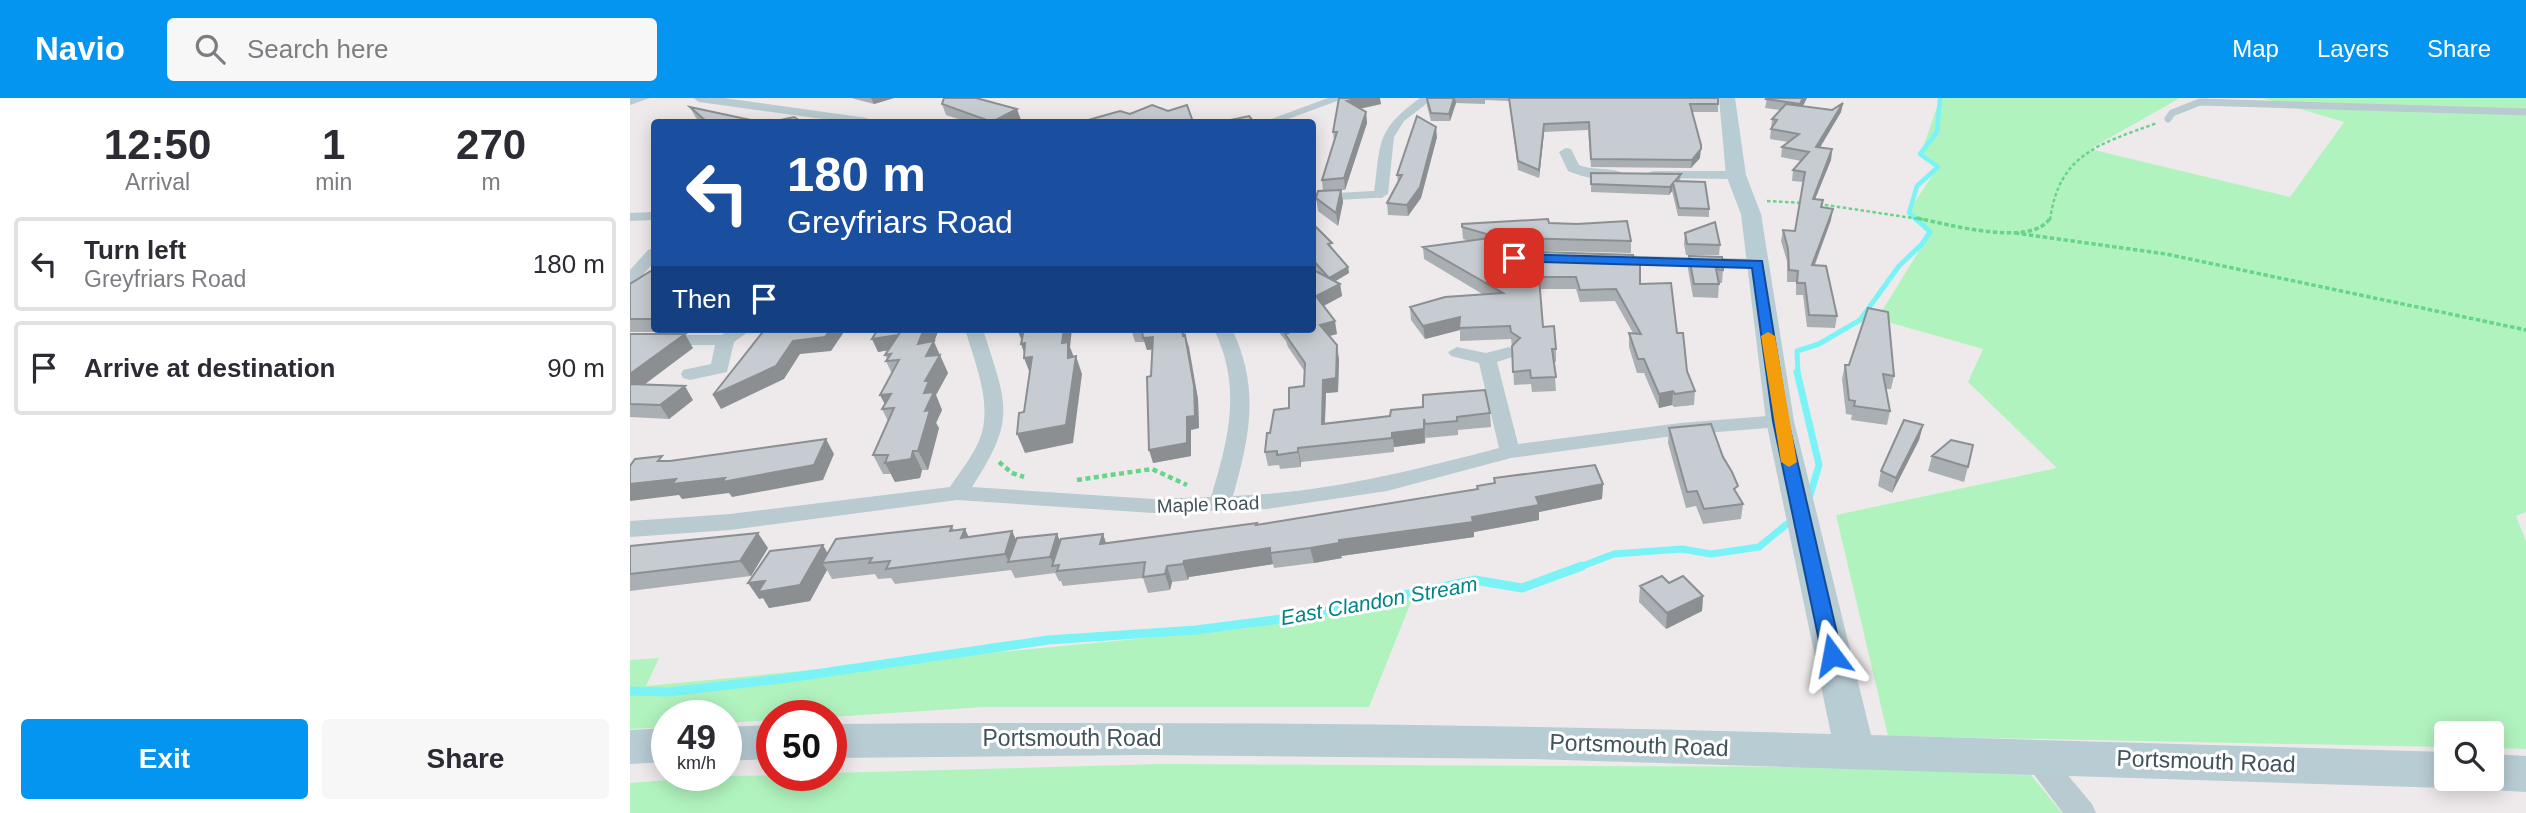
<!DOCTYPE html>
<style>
:root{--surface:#fff;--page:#f7f7f7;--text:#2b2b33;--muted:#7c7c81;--line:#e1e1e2;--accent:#0395f0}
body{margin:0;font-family:Arial,sans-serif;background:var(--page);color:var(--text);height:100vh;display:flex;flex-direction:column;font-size:26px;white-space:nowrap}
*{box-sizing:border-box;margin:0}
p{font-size:23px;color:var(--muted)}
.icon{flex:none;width:38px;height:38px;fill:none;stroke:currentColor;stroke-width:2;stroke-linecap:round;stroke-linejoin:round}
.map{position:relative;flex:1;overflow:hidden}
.side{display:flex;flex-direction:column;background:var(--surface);width:630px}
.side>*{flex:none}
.guide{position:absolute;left:21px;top:21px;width:665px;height:214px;border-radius:7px;box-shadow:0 4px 18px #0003;background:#1a4fa0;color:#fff;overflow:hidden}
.buttons{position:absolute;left:1804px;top:623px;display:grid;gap:14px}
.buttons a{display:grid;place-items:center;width:70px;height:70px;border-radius:7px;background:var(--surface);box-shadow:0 4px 18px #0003;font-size:35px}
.speed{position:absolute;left:21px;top:602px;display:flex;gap:14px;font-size:35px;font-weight:700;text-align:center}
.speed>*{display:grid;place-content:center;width:91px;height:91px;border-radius:50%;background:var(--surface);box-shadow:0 4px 18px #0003;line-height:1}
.speed small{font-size:18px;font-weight:400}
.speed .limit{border:10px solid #d22;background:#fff;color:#111}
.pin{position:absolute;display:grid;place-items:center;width:60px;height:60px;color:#fff;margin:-30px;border-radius:14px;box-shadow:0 4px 10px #0006}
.me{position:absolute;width:77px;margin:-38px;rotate:347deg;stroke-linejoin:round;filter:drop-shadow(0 0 5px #0008)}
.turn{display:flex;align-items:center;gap:24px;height:147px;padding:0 21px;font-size:32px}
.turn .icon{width:91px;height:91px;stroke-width:2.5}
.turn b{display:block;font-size:49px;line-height:60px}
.then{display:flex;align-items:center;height:66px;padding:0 21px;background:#0003;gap:14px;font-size:26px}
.eta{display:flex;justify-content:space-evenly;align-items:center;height:119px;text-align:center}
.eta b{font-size:42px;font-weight:800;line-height:49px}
.cta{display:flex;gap:14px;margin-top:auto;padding:14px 21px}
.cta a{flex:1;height:80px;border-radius:7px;background:var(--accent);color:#fff;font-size:28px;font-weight:800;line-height:80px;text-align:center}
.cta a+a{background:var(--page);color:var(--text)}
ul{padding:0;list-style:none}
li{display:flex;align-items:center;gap:21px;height:94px;margin:0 14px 10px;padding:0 7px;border:4px solid var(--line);border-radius:7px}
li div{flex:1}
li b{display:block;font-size:26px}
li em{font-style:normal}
header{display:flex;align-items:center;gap:42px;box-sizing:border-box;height:98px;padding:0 35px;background:var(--accent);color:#fff}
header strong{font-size:33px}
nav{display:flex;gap:38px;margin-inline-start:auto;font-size:24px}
.search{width:490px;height:63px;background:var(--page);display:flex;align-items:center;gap:18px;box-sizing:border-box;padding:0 24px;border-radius:7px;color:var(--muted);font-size:26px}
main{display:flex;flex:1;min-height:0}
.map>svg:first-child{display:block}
.green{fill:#b1f3bf}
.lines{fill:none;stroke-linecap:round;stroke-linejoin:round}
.stream-far3{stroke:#79f3f6;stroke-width:4.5}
.stream-far2{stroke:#79f3f6;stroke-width:5}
.stream-far1{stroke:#79f3f6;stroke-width:7}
.stream{stroke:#79f3f6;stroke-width:9}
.path-far2{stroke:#66d58a;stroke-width:2.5;stroke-dasharray:3.5 2.5;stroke-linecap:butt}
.path-far1{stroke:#66d58a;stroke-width:3.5;stroke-dasharray:4.5 2.5;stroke-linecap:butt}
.path{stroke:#66d58a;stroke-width:4.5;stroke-dasharray:5 3.5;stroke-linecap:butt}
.service{stroke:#b9cad0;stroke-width:7}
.minor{fill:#b9cad0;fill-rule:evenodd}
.secondary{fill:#b8ccd4;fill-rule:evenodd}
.wall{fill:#aaafb4}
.shaded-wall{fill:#8b8f92}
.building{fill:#c6ccd1;stroke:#8b8f92;stroke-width:2}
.route{fill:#1a73e8;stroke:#114b97;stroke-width:2}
.slow{fill:#f59e0b}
.labels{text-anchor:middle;stroke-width:6;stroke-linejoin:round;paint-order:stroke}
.street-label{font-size:19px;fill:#41535a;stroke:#fff}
.water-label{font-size:21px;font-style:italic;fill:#048488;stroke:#fff}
.near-street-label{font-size:23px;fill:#41535a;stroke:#fff}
</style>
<header>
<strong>Navio</strong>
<div class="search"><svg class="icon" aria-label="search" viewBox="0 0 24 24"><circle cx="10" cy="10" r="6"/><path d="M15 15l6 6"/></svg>Search here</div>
<nav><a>Map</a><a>Layers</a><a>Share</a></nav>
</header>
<main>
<section class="side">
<div class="eta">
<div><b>12:50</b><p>Arrival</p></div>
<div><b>1</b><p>min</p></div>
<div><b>270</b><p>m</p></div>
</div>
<ul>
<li><svg class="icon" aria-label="left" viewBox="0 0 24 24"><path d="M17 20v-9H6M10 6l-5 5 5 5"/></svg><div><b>Turn left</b><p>Greyfriars Road</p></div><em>180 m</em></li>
<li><svg class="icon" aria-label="arrive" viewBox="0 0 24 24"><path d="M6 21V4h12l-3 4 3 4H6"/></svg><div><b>Arrive at destination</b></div><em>90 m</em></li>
</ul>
<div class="cta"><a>Exit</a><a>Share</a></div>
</section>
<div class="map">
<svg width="1896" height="715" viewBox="0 0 1896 715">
<rect width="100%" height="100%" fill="#eeeaeb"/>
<!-- green -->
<path class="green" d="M1310 0H1550L1460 51 1660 99 1714 24 1633 0H1896V414L1886 418 1896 443V651L1862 650V635H1816V649L1258 638 1206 417 1427 370 1338 284 1353 251 1247 221 1300 135 1278 114 1308 69 1291 56Z
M785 494 739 609H354L201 619 142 618V622L96 625V618H37V629L0 631V562L29 560 16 588 620 530Z
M531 666 1190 669 1401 677 1432 715H0V685L88 678 201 677V675Z"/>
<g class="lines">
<!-- stream-far3 -->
<path class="stream-far3" d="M1287 122 1279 115 1287 88 1308 69 1290 56 1307 34 1310 0"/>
<!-- stream-far2 -->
<path class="stream-far2" d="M1168 275 1167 253 1189 246 1230 222 1269 168 1292 146 1300 134 1285 120"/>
<!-- stream-far1 -->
<path class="stream-far1" d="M1167 274 1189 367 1178 404
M947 470 984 456 1052 451 1081 456 1129 449 1157 426 1164 424"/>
<!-- stream -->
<path class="stream" d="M0 593 38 594 151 581 418 542 566 532 675 518 845 482 892 490 952 468"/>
<!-- path-far2 -->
<path class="path-far2" d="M1137 103 1173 105
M1189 106 1296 122
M1420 122C1429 55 1470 46 1527 25"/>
<!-- path-far1 -->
<path class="path-far1" d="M1287 120C1316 126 1403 150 1420 120
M1385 135 1536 156 1896 232"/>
<!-- path -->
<path class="path" d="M369 364 382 375 394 379
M447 382 522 371 557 387"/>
<!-- service -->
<path class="service" d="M1538 21 1542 15 1570 4 1896 14
M682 100 751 96"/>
<!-- minor -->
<path class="minor" d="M0 0H20L0 7Z
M63 0H94L237 20 243 24H215L69 4Z
M698 0H715L650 24H633Z
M790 0H804L774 23 764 39 758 96 751 100 746 99 744 96C751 44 745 33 790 0Z
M936 50 941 51 949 67C963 73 984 68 996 77 982 88 953 79 938 73L929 54Z
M1024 73H1106L1113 77 1106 81 1019 80V74Z
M24 114V122L0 123V115Z
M24 150V164L6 185 0 187V172L18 152Z
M977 157 1128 161 1136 166 1128 171 971 165 969 162Z
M101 231H122L104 244 97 274 60 282 53 280 51 276 53 272 81 266 85 247H0V237H91Z
M335 231H353C376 306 388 319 342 389L523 401 581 399C599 339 612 290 584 231H602C630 290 620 338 603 398 694 395 781 373 869 350L849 265 821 258 818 254 827 249 856 255 879 249 888 254 885 258 867 264 888 346 1050 325 1150 317 1157 319 1160 323 1157 327 1150 329 1050 337 881 360 757 393 637 411 523 415 327 402 100 432 0 439V423L100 416 320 389C330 374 342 359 349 343 364 307 345 266 335 231Z
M1404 646 1414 649 1462 706 1466 715H1433L1390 658 1394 649Z"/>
<!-- secondary -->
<path class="secondary" d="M1089 0H1105L1116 77 1131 116 1164 323 1241 637 1816 654V681H1832L1831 684 1816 690 903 661 515 657 201 660V626C535 623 868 626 1201 636L1136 323 1111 116 1096 77Z
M142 627V661L96 663V629Z
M37 630V664L0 666V632Z
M1862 656 1896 658V694L1862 692 1847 687 1845 681H1862Z"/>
</g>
<!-- wall -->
<path class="wall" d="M221 0H264L244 6Z
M709 0 751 6 730 11 736 14 737 25 715 92H711L713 104 708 128 688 113 686 100 693 93 692 82 704 43 703 34Z
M798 0H1088V14H1062L1070 60 1061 70 961 69 958 32 914 34 909 80 888 72 879 3 855 2V6L826 5 820 23H801L797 8Z
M1137 0H1177L1173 8 1202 12 1213 5 1211 14 1190 50 1202 51 1201 62 1185 101 1193 102 1192 109 1201 122 1185 167 1207 218 1205 230 1177 229 1173 197H1166V184H1157V163L1151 143 1153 132 1165 133 1174 84 1162 83 1163 72 1171 63 1151 59 1152 49 1158 44 1140 41 1142 21 1150 12 1135 10Z
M312 6 391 22 387 24H337L316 17Z
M60 9 130 24H71L66 20Z
M807 39 791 100 778 118 758 117 757 105 768 85 767 77Z
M961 75 1051 76 1050 83 1079 111V119L1048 118 1042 93 1039 97 961 94Z
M919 125 1001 143V155L884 152 882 154 1010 186 1047 235 1057 273 1065 293 1064 307 1044 309 1042 307 1029 310 1014 275H1007L999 249V235H1003L985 203 950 204 946 191H910L913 229 926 251V264H924L926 293 902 294 901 286 884 287 882 248 881 241 830 243V232L795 241 781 222 780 209 854 197 794 161 793 149 839 143 833 141 832 129Z
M682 128 718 169 719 175 706 183 710 186 712 198 693 208 707 236 699 238 709 261 708 294 696 295 695 326 860 315 861 329 828 332V337L796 340V337L795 345 764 349V354L671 364V369L650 371 649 367 638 368 635 354 640 335 674 288 675 274 658 249 656 243 646 231H682L690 175 682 167Z
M1055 135 1090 147 1089 157H1056L1054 146Z
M1059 158 1093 172 1092 185H1089L1088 200 1063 199 1058 171Z
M24 171V231H71L66 234H0V186Z
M248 231H309L304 244 318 275 306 297 312 312 306 325 309 330 298 372H292L290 380 265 384 261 376H253L243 357 258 323 252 311 255 306 250 297 262 276 256 263 257 261 255 257 258 252 248 254Z
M501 231H554L568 301 569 330 561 332V358L523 365 521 278 522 251 517 252 515 244H505Z
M0 236 63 250 14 287 63 302 39 321 0 319Z
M1215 267 1264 278 1261 291H1256L1260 313 1257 327 1221 322 1222 317 1216 316 1212 281Z
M1293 327 1289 342 1262 395 1248 388 1251 373Z
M1039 330 1107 396 1113 406 1111 421 1073 426 1066 408 1056 410 1038 345Z
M1302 358 1338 369 1334 384 1298 373Z
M864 380 973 386 972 401 909 414V422L844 434V439L711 458 712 460 684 465 644 470 643 466 559 479 558 482 542 484 540 492 518 495 513 480 433 488 431 483H429L425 475 385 480 381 472 265 486 261 480 248 481 245 476 202 481 197 472 180 503 139 510 133 500 129 501 198 455 322 428 324 432 339 439 382 433 386 442 430 443 473 436 476 445 627 425V427L847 391V388L864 385Z
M0 448 138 450 121 478 0 493Z
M1039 485 1073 498 1072 513 1036 531 1009 504 1010 488Z"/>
<!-- shaded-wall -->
<path class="shaded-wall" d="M241 0H264L244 6Z
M730 0H750L751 6 719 13 717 3Z
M824 0H825L826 5 820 23 819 16Z
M1173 0H1177L1169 15 1170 6Z
M1213 5 1211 14 1184 59 1186 49Z
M387 11 391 22 387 24H363Z
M736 14 737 25 715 92 714 80Z
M914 26V34L909 80V72Z
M806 29 807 39 791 100 778 118 777 107Z
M1071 51 1070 60 1061 70 1062 62Z
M1202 51 1201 62 1181 111 1183 101Z
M1043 85 1042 93 1039 97 1040 89Z
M711 92 713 104 708 128 706 115Z
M1203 111 1201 122 1180 178 1182 167Z
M884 140V152L875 158 873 149 874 146Z
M718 169 719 175 700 186 699 180Z
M710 186 712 198 688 211 686 198Z
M830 219V232L795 241 793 228Z
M705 223 707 236 692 240 690 227Z
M201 231H216L201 253 170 256 154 281 91 311 83 297 163 243Z
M294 231H309L304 244 318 275 306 297 312 312 306 325 309 330 298 372 288 353 295 313 294 295 295 283 288 246Z
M387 231H394L402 259 401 278 394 260H396L391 246H393Z
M434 231H442L440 249 445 262 446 258 452 276 443 345 395 355 387 336 432 245Z
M277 235 283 248 248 254 242 241Z
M55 236 63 250 0 297V276Z
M555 237 559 249 568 301 569 330 561 332V358L523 365 519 352Z
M523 239 527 251 517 252 513 240Z
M707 247 709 261 708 294 696 295 694 340 692 326 693 282Z
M55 288 63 302 39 321 30 307Z
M1043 293 1042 307 1029 310V296Z
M261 296 264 310H257L250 297Z
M794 321 795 345 764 349 762 335Z
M1293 327 1289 342 1262 395 1266 380Z
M196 341 204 356 193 382 102 399 99 395 52 401 49 397 0 403V386L46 381Z
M668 350 671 364V369L668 354Z
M283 353 292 372 290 380 265 384 255 365Z
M973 386 972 401 909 414V422L844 434V439L711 458 712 460 684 465 680 450 709 442 842 419 906 399Z
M335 431 342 446 331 440Z
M382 433 389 448 379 464 375 456Z
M128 435 138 450 121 478 110 463Z
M427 436 434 451 424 467 420 459Z
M473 436 478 451 470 446Z
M193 447 202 463 192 465 197 472 180 503 139 510 133 500 129 501 118 485Z
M640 450 643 466 559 479 558 482 553 466 554 463Z
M537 468 542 484 540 492 535 476Z
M1073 498 1072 513 1036 531 1037 515Z"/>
<!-- building -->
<path class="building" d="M314 0H346L387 11 362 24 312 6Z
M709 0H730L717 3 736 14 714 80 692 82 707 34H703Z
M798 0H824L819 16 801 15 797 1Z
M879 0H1088V6H1060L1071 47V51L1062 62 961 61 959 24 914 26 909 72 888 63Z
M1137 0H1173L1170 6 1136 1Z
M1213 5 1186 49 1202 51 1183 101 1193 102 1191 109 1203 111 1182 167 1196 168 1207 218 1179 217 1175 185H1167L1168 173 1159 172 1158 151 1153 132 1165 133 1175 74 1163 72 1179 54 1152 49 1169 36 1141 31 1147 22 1142 21 1156 6 1202 12Z
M522 7 538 13 557 7 563 24H451L490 13 500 16Z
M60 9 130 24H77Z
M619 18 624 24H591Z
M787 18 806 29 790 89 777 107 757 105 772 77H767Z
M164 19 172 24H141Z
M961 75 1051 76 1045 83 1075 84 1079 111 1049 110 1043 85 1040 89 961 86Z
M711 92 706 115 686 100 688 93Z
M918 121 919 125 947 126 997 123 1001 143 884 140 874 146 873 149 877 153 1003 157 1004 164H1010V186L1041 185 1047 235H1053L1057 273 1065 293 1045 296 1043 293 1029 296 1014 261H1008L999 235 1011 236 986 191 950 192 946 179H909L913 229 924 228 926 251H922L926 279 901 280 900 272 883 274 882 248 890 240 881 234 880 228 829 230 830 219 793 228 780 209 815 199 873 195 793 149 867 139 832 129V126Z
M1085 124 1090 147 1057 146 1055 135Z
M682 128H685L702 145 698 146 718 169 699 180 682 161Z
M1059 158 1092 159 1093 172 1086 171 1089 186H1064Z
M24 171V221H0V186Z
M682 171 710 186 686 198 705 223 690 227 707 247 706 280 693 282 692 326 760 318 761 312 793 309V297L855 292 860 315 827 319V323L795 326 794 321V331L762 335V340L668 350V354L647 357V353L635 354 637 335H640L644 312 659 310V290L674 288 675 265 655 236 658 235 654 231H682Z
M1238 210 1258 214 1264 278 1253 276 1260 313 1224 308 1225 303 1219 302 1215 267H1219Z
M135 231H201L195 239 163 243 146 268 83 297Z
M248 231H279L271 233 268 237 242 241Z
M279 231H294L288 246 304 243 296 258 310 257 295 283H299L294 295 304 294 295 313 300 312 288 353H283L281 361 255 365 258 357H243L264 310 252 311 261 296 250 297 269 262 256 263 261 256 255 257 271 233Z
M394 231H434L432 245 438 244V260L446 258 436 327 387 336 389 315 394 314 402 259 394 260 395 245 391 246Z
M501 231H552L553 238 555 237 564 288 565 318 557 319V345L519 352 517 279 521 278 523 239 513 240 512 232Z
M0 236H55L0 276Z
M0 286 55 288 30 307 0 306Z
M1274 322 1293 327 1266 380 1251 373Z
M1081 326 1093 359 1102 374 1108 388 1104 391 1113 406 1074 411 1067 393 1057 394 1039 330Z
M196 341 184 367 92 384 95 380 42 386 46 381 0 386V368L5 361 32 358 28 363H40Z
M1321 342 1343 347 1338 369 1302 358Z
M965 367 973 386 906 399 909 407 842 419 843 424 709 442V445L680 450 640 455V450L554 463 553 466 537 468 535 476 513 479 515 464 427 473 429 467 422 468 431 441 473 436 470 446 627 425 626 427 848 391 847 388 865 385 864 380Z
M322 428 320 433 335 431 331 440 382 433 375 456 256 471 260 463 239 465 242 460 192 465 206 441Z
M128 435 110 463 0 476V448Z
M427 436 420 459 378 464 387 440Z
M193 447 170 487 128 494 135 483 118 485 140 453Z
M1032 478 1039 485 1053 478 1073 498 1037 515 1010 488Z"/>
<!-- route -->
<path class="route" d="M884 156 1132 163 1158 323 1212 557 1209 562 1202 564 1195 562 1192 557 1143 323 1122 170 879 163 878 160Z"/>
<!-- slow -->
<path class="slow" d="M1138 234 1145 238 1167 364 1159 369 1151 364 1131 238Z"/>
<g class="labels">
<!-- street labels -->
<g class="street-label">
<text transform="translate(578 406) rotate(-2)" y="7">Maple Road</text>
</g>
<!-- water labels -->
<g class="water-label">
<text transform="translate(749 503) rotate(-10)" y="7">East Clandon Stream</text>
</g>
<!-- near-street labels -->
<g class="near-street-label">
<text x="442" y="648">Portsmouth Road</text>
<text transform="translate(1009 647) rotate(2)" y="8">Portsmouth Road</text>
<text transform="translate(1576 663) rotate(2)" y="8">Portsmouth Road</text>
</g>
</g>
</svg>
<div class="buttons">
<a><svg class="icon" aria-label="search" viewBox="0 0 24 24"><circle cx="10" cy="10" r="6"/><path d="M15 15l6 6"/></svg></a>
</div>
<div class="speed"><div>49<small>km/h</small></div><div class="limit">50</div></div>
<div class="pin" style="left:884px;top:160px;background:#d93025"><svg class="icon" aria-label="arrive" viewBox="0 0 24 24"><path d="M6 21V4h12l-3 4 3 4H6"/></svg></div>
<svg class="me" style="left:1202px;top:557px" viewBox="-20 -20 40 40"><path d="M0-17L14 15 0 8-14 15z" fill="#1a73e8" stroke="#fff" stroke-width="4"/></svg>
<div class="guide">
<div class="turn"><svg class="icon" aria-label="left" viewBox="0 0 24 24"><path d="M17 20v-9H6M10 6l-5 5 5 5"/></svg><div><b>180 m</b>Greyfriars Road</div></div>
<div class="then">Then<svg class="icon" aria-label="arrive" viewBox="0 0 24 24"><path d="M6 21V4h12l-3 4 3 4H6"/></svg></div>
</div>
</div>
</main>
